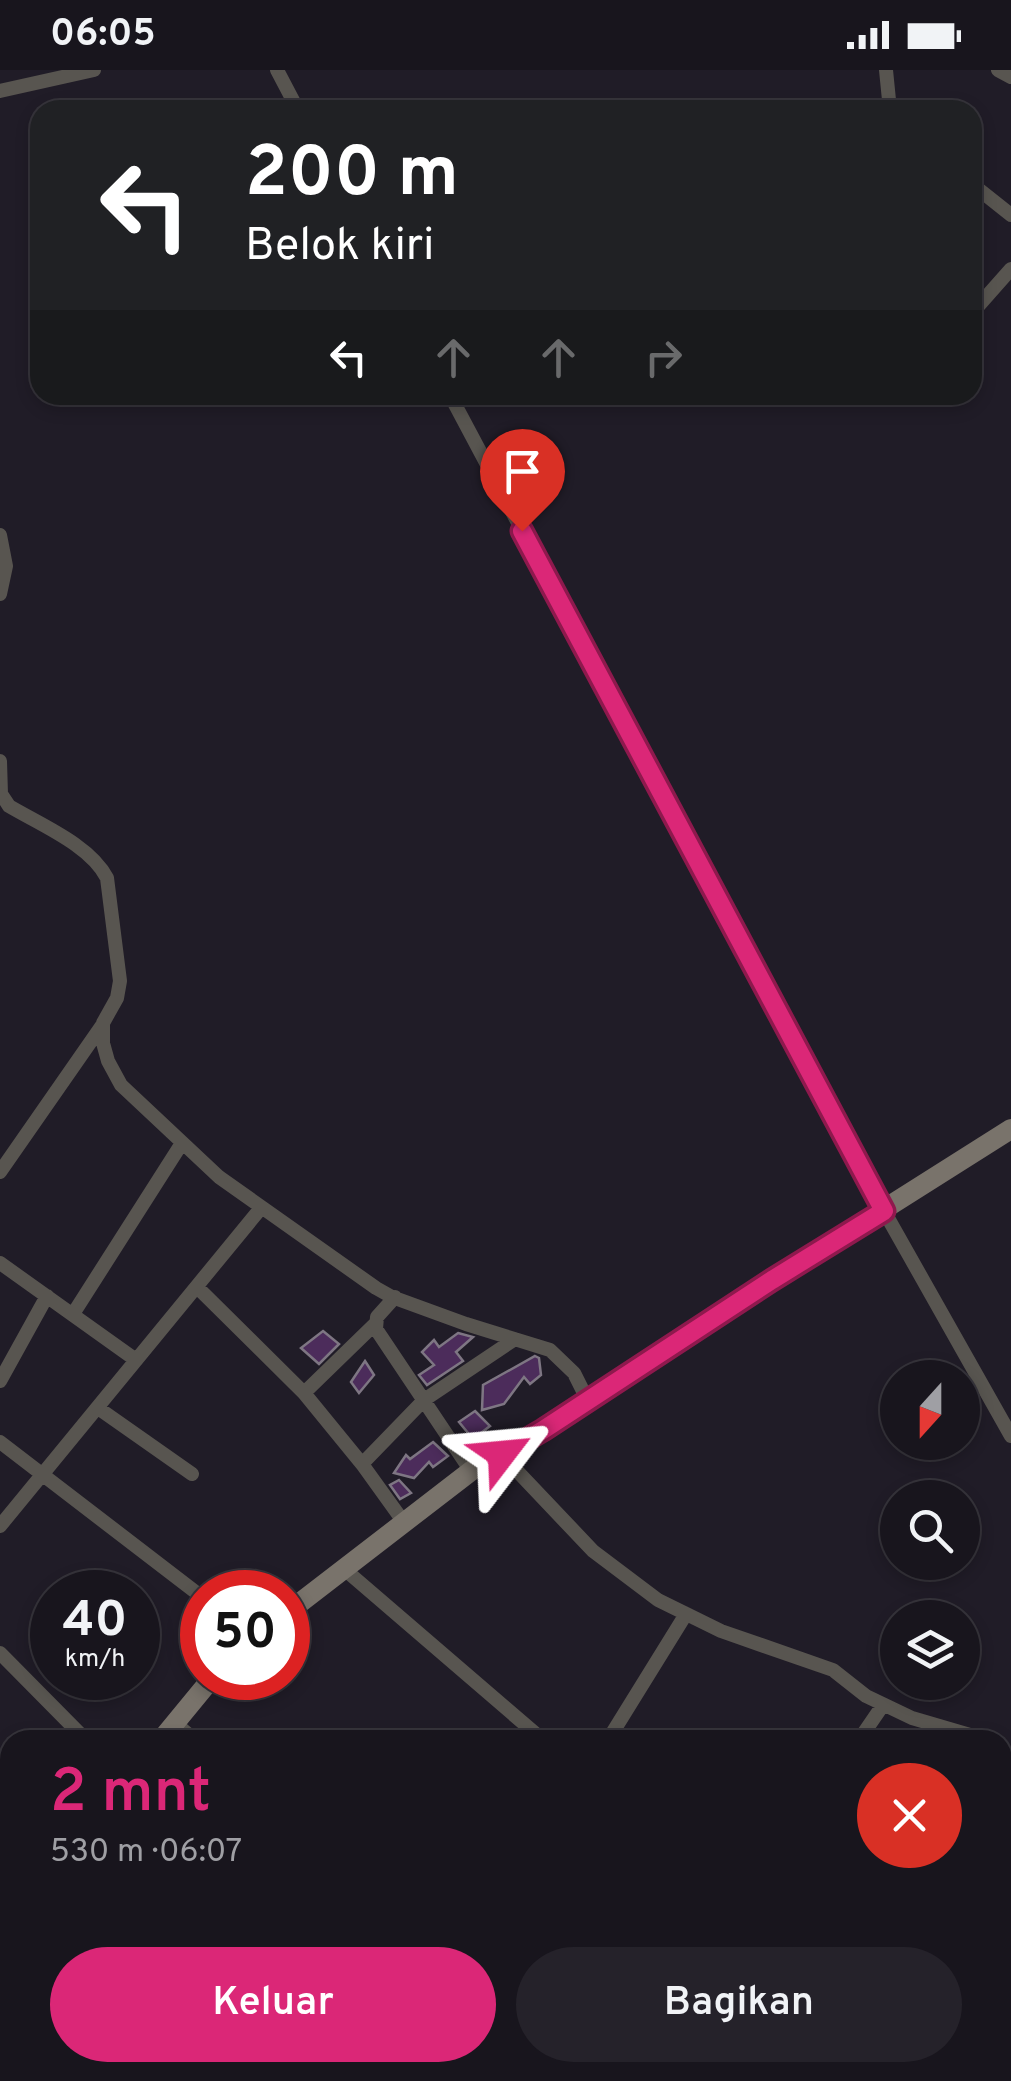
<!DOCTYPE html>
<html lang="id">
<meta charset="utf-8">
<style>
:root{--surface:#18151d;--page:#25222a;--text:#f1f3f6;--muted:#9f9fa4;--line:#36343b;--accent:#db2777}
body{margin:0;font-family:Overpass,sans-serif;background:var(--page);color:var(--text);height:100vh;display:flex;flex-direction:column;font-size:38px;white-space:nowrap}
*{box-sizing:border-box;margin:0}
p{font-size:32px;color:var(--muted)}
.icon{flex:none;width:55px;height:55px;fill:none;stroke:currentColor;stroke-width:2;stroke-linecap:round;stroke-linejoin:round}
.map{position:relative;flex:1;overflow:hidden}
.side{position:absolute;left:0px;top:1660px;width:1012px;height:352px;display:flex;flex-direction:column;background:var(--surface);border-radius:30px 30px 0 0;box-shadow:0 5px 15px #0003,0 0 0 2px var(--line)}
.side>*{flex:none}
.top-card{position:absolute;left:30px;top:30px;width:952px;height:305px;border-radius:30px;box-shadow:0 5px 15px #0003,0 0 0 2px var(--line);background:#202124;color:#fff;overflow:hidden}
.needle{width:65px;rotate:201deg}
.fabs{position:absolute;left:880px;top:1290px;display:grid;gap:20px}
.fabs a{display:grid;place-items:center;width:100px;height:100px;border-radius:50%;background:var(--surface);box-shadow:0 5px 15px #0003,0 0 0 2px var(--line);font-size:50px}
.speed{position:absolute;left:30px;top:1500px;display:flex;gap:20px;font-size:50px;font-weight:700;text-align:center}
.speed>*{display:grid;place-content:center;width:130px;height:130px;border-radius:50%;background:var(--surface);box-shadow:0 5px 15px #0003,0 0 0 2px var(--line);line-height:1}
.speed small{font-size:25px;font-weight:400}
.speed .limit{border:15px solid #d22;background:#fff;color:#111}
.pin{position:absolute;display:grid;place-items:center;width:85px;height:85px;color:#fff;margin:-102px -42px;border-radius:50% 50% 50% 0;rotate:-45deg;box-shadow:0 0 10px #0007}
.pin .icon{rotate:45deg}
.me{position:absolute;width:110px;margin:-55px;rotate:61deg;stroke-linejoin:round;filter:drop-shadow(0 0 8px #0008)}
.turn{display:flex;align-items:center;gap:35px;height:210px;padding:0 50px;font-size:45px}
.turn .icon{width:130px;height:130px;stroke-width:2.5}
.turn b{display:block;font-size:70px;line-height:85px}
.lanes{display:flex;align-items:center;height:95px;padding:0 50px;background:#0003;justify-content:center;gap:50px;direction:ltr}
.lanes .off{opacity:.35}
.round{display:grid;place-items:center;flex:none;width:105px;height:105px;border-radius:52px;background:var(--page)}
.summary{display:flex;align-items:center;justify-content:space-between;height:170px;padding:0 50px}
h1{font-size:60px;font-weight:600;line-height:75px;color:var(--accent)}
.cta{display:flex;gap:20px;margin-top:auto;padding:20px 50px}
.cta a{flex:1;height:115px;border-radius:60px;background:var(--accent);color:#fff;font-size:40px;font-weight:600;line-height:115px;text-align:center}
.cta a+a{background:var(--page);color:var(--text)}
.status{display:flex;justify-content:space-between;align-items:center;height:70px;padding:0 50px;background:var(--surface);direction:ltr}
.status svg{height:28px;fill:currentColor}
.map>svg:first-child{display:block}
.building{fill:#4c2c5b;stroke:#7e7683;stroke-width:2.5}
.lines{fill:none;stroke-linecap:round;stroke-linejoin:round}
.minor{stroke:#585550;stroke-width:14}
.tertiary{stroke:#585550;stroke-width:18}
.secondary{stroke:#79736b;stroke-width:20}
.primary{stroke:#928b80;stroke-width:22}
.route-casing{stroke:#8e194d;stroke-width:25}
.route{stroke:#db2777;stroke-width:18}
</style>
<div class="status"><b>06:05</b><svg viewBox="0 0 49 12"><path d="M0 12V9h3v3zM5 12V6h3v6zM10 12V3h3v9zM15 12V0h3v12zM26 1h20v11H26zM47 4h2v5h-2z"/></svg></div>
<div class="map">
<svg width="1011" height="2011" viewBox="0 0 1011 2011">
<rect width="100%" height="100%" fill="#201c27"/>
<!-- building -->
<path class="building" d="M323 1261 339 1274 319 1294 301 1278Z
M458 1263 473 1267 456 1282 463 1291 427 1315 419 1305 434 1295 422 1282 434 1270 439 1277Z
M535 1286 539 1288 541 1305 530 1314 524 1307 504 1334 482 1340 483 1315Z
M365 1291 374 1305 359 1323 351 1312Z
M475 1341 490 1356 473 1369 459 1352Z
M433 1372 448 1386 433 1397 429 1392 414 1408 394 1403 406 1385 410 1389Z
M399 1410 411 1423 400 1429 390 1415Z"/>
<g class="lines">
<!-- minor -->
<path class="minor" d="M277 0 298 40
M886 0 890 40
M998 0 1011 7
M0 21 94 0
M972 114 1011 145
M972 243 1011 199
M450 325 884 1141 1011 1366
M0 465 6 496 0 524
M0 691 1 724 9 736C41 755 90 775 107 808L120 911 117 928 103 953V973L108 991 121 1015 219 1107 376 1218 392 1227 466 1254 550 1280 574 1303 588 1331
M0 1102 103 954
M0 1193 136 1290
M197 1217 304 1323 362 1394 403 1451
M395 1227 377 1247 376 1259 471 1401
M73 1244 182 1073
M0 1311 47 1226
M304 1323 375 1254
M98 1338 192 1404
M0 1372 202 1527
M501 1384 593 1481 658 1530 721 1561 833 1600 866 1626 912 1648 987 1670
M362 1394 424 1330 515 1269
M0 1456 261 1138
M343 1498 543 1670
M0 1583 86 1670
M175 1653 195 1670
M608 1670 686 1544
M859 1670 883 1635
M1002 1682 1011 1695
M1002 1834 1011 1821
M1002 1844 1011 1859
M1002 1994 1011 1977
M611 2002 622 2011
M95 2011 102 2002
M373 2011 378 2002
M822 2011 833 2002
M886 2011 895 2002"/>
<!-- tertiary -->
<path class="tertiary" d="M166 2002 175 2011"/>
<!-- secondary -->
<path class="secondary" d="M288 1542 471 1401 543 1360 772 1210 1011 1059
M161 1670 212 1608"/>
<!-- primary -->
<path class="primary" d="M0 1833 10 1846
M0 1880 10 1867"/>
</g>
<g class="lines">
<defs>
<path id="route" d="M502 1384 543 1360 772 1210 884 1141 522 461"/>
</defs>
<!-- route casing -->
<use href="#route" class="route-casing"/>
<!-- route -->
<use href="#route" class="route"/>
</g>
</svg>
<div class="fabs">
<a><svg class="needle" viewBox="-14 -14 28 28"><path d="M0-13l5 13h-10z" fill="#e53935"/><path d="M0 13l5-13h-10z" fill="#9f9fa4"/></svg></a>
<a><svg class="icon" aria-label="search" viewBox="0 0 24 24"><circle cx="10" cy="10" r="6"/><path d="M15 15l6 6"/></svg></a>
<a><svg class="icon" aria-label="layers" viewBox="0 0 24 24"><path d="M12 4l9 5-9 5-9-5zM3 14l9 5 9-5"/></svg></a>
</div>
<div class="speed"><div>40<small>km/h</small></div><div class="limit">50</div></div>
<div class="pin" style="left:522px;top:461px;background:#d93025"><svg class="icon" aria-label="arrive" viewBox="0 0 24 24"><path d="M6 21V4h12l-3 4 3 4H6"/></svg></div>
<svg class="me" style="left:502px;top:1384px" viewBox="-20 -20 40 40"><path d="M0-17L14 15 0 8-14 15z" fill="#db2777" stroke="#fff" stroke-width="4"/></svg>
<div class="top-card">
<div class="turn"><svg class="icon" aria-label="left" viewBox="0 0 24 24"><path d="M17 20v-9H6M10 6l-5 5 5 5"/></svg><div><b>200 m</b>Belok kiri</div></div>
<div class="lanes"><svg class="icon" aria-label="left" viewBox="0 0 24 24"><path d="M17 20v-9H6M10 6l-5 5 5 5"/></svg><svg class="icon off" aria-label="ahead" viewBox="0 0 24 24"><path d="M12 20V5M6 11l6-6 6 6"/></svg><svg class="icon off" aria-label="ahead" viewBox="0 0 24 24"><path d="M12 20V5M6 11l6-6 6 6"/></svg><svg class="icon off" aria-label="right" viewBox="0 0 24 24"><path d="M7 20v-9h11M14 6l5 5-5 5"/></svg></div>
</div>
<section class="side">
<div class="summary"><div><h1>2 mnt</h1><p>530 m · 06:07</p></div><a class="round" style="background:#d93025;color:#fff"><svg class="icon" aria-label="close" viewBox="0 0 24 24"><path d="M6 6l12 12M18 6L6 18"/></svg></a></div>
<div class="cta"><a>Keluar</a><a>Bagikan</a></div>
</section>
</div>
